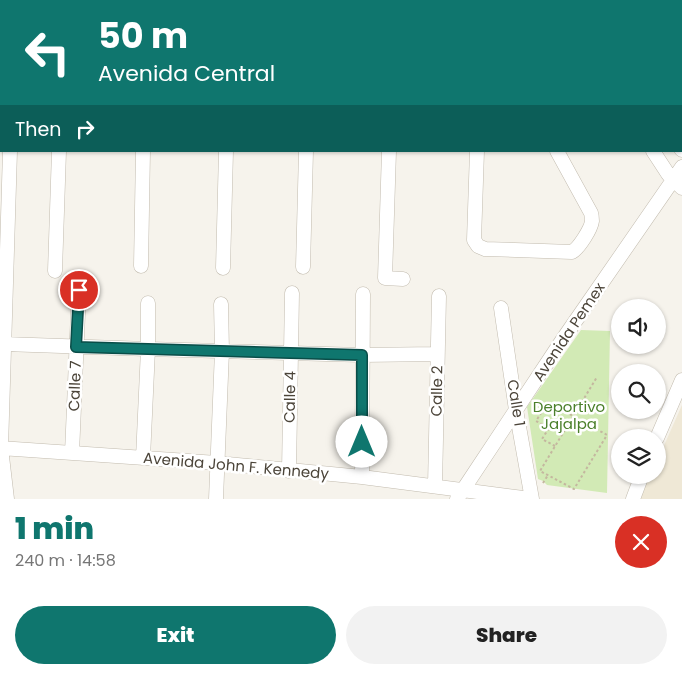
<!DOCTYPE html>
<meta charset="utf-8">
<style>
:root{--surface:#fff;--page:#f2f2f2;--text:#222;--muted:#767676;--accent:#0f766e}
body{margin:0;font-family:Poppins,sans-serif;background:var(--page);color:var(--text);height:100vh;display:flex;flex-direction:column;font-size:19px;white-space:nowrap}
*{box-sizing:border-box;margin:0}
p{font-size:16px;color:var(--muted)}
.icon{flex:none;width:28px;height:28px;fill:none;stroke:currentColor;stroke-width:2;stroke-linecap:round;stroke-linejoin:round}
.map{position:relative;height:499px;overflow:hidden}
.sheet{display:flex;flex-direction:column;background:var(--surface);flex:1}
.sheet>*{flex:none}
.guide{position:absolute;left:0px;top:0px;width:682px;height:152px;box-shadow:0 1px 4px #0004;background:#0f766e;color:#fff;overflow:hidden}
.controls{position:absolute;left:611px;top:299px;display:grid;gap:10px}
.controls a{display:grid;place-items:center;width:55px;height:55px;border-radius:50%;background:var(--surface);box-shadow:0 1px 4px #0004;font-size:25px}
.pin{position:absolute;display:grid;place-items:center;width:42px;height:42px;color:#fff;margin:-21px;border:2px solid #fff;border-radius:50%;box-shadow:0 1px 5px #0007}
.me{position:absolute;width:55px;margin:-28px;rotate:0deg;stroke-linejoin:round;filter:drop-shadow(0 0 4px #0008)}
.turn{display:flex;align-items:center;gap:18px;height:105px;padding:0 15px;font-size:22px}
.turn .icon{width:65px;height:65px;stroke-width:2.5}
.turn b{display:block;font-size:35px;line-height:42px}
.then{display:flex;align-items:center;height:48px;padding:0 15px;background:#0003;gap:10px;font-size:19px}
.round{display:grid;place-items:center;flex:none;width:52px;height:52px;border-radius:26px;background:var(--page)}
.summary{display:flex;align-items:center;justify-content:space-between;height:85px;padding:0 15px}
h1{font-size:30px;font-weight:800;line-height:38px;color:var(--accent)}
.cta{display:flex;gap:10px;margin-top:auto;padding:10px 15px}
.cta a{flex:1;height:58px;border-radius:30px;background:var(--accent);color:#fff;font-size:20px;font-weight:800;line-height:58px;text-align:center}
.cta a+a{background:var(--page);color:var(--text)}
.map>svg:first-child{display:block}
.education{fill:#efe8d6}
.green{fill:#d2eab5}
.lines{fill:none;stroke-linecap:round;stroke-linejoin:round}
.street-casing{stroke:#c2bbae;stroke-width:15}
.primary-casing{stroke:#e6c16a;stroke-width:22}
.highway-casing{stroke:#e0a43c;stroke-width:26}
.path{stroke:#c4b79f;stroke-width:2;stroke-dasharray:2.5 2.5;stroke-linecap:butt}
.street{stroke:#fff;stroke-width:14}
.primary{stroke:#ffe39c;stroke-width:21}
.highway{stroke:#ffcf6e;stroke-width:25}
.route-casing{stroke:#0a4d48;stroke-width:12}
.route{stroke:#0f766e;stroke-width:9}
.labels{text-anchor:middle;stroke-width:5;stroke-linejoin:round;paint-order:stroke}
.street-label{font-size:15px;fill:#4b4439;stroke:#fff}
.park-label{font-size:15px;fill:#4a7f2a;stroke:#fff}
</style>
<div class="map">
<svg width="682" height="499" viewBox="0 0 682 499">
<rect width="100%" height="100%" fill="#f6f3ec"/>
<!-- education -->
<path class="education" d="M682 405V499H639L650 475H658V459Z"/>
<!-- green -->
<path class="green" d="M581 330 610 331 607 493 547 485 543 481 538 479 527 407Z"/>
<g class="lines">
<defs>
<path id="street" d="M558 0 559 1
M583 0 584 1
M15 1V0
M63 1V0
M146 1V0
M229 1V0
M311 1V0
M393 1V0
M483 1 484 0
M681 149 682 150
M389 151 385 278 403 279
M477 151 474 240 478 246 485 249 572 252C579 248 591 229 592 221 592 218 592 216 591 213L557 151
M653 151 668 174 682 188
M141 266 143 151
M303 267 306 151
M223 268 226 151
M55 271 59 151
M501 308 516 410 532 499
M4 344 148 349 362 355 437 354
M657 438 682 380
M0 448 217 463 362 477 531 499
M72 453 79 290
M143 458 148 349V303
M289 471 292 293
M362 477 363 294
M435 486 439 296
M7 499 1 448 10 151
M216 499 222 351 221 304
M457 499 563 339 682 167
M633 499 642 475"/>
<path id="primary" d="M646 0 647 1
M681 39H682
M681 56 682 57"/>
<path id="highway" d="M681 71H682"/>
</defs>
<!-- street casing -->
<use href="#street" class="street-casing"/>
<!-- primary casing -->
<use href="#primary" class="primary-casing"/>
<!-- highway casing -->
<use href="#highway" class="highway-casing"/>
<!-- path -->
<path class="path" d="M555 446 542 439 549 428 536 421 548 402 607 435 574 489 540 471 597 377
M543 483 548 475"/>
<!-- street -->
<use href="#street" class="street"/>
<!-- primary -->
<use href="#primary" class="primary"/>
<!-- highway -->
<use href="#highway" class="highway"/>
</g>
<g class="lines">
<defs>
<path id="route" d="M79 290 76 347 362 355V442"/>
</defs>
<!-- route casing -->
<use href="#route" class="route-casing"/>
<!-- route -->
<use href="#route" class="route"/>
</g>
<g class="labels">
<!-- street labels -->
<g class="street-label">
<text transform="translate(569 332) rotate(-56)" y="5">Avenida Pemex</text>
<text transform="translate(75 386) rotate(-88)" y="5">Calle 7</text>
<text transform="translate(437 391) rotate(-89)" y="5">Calle 2</text>
<text transform="translate(290 397) rotate(-89)" y="5">Calle 4</text>
<text transform="translate(516 403) rotate(81)" y="5">Calle 1</text>
<text transform="translate(236 466) rotate(5)" y="5">Avenida John F. Kennedy</text>
</g>
<!-- park labels -->
<g class="park-label">
<text x="569" y="412">Deportivo<tspan x="569" dy="17">Jajalpa</tspan></text>
</g>
</g>
</svg>
<div class="controls">
<a><svg class="icon" aria-label="sound" viewBox="0 0 24 24"><path d="M4 9h4l5-4v14l-5-4H4zM17 9q2 3 0 6"/></svg></a>
<a><svg class="icon" aria-label="search" viewBox="0 0 24 24"><circle cx="10" cy="10" r="6"/><path d="M15 15l6 6"/></svg></a>
<a><svg class="icon" aria-label="layers" viewBox="0 0 24 24"><path d="M12 4l9 5-9 5-9-5zM3 14l9 5 9-5"/></svg></a>
</div>
<div class="pin" style="left:79px;top:290px;background:#d93025"><svg class="icon" aria-label="arrive" viewBox="0 0 24 24"><path d="M6 21V4h12l-3 4 3 4H6"/></svg></div>
<svg class="me" style="left:362px;top:442px" viewBox="-20 -20 40 40"><circle r="19" fill="#fff"/><path d="M0-13L10 11 0 6-10 11z" fill="#0f766e"/></svg>
<div class="guide">
<div class="turn"><svg class="icon" aria-label="left" viewBox="0 0 24 24"><path d="M17 20v-9H6M10 6l-5 5 5 5"/></svg><div><b>50 m</b>Avenida Central</div></div>
<div class="then">Then<svg class="icon" aria-label="right" viewBox="0 0 24 24"><path d="M7 20v-9h11M14 6l5 5-5 5"/></svg></div>
</div>
</div>
<section class="sheet">
<div class="summary"><div><h1>1 min</h1><p>240 m · 14:58</p></div><a class="round" style="background:#d93025;color:#fff"><svg class="icon" aria-label="close" viewBox="0 0 24 24"><path d="M6 6l12 12M18 6L6 18"/></svg></a></div>
<div class="cta"><a>Exit</a><a>Share</a></div>
</section>
